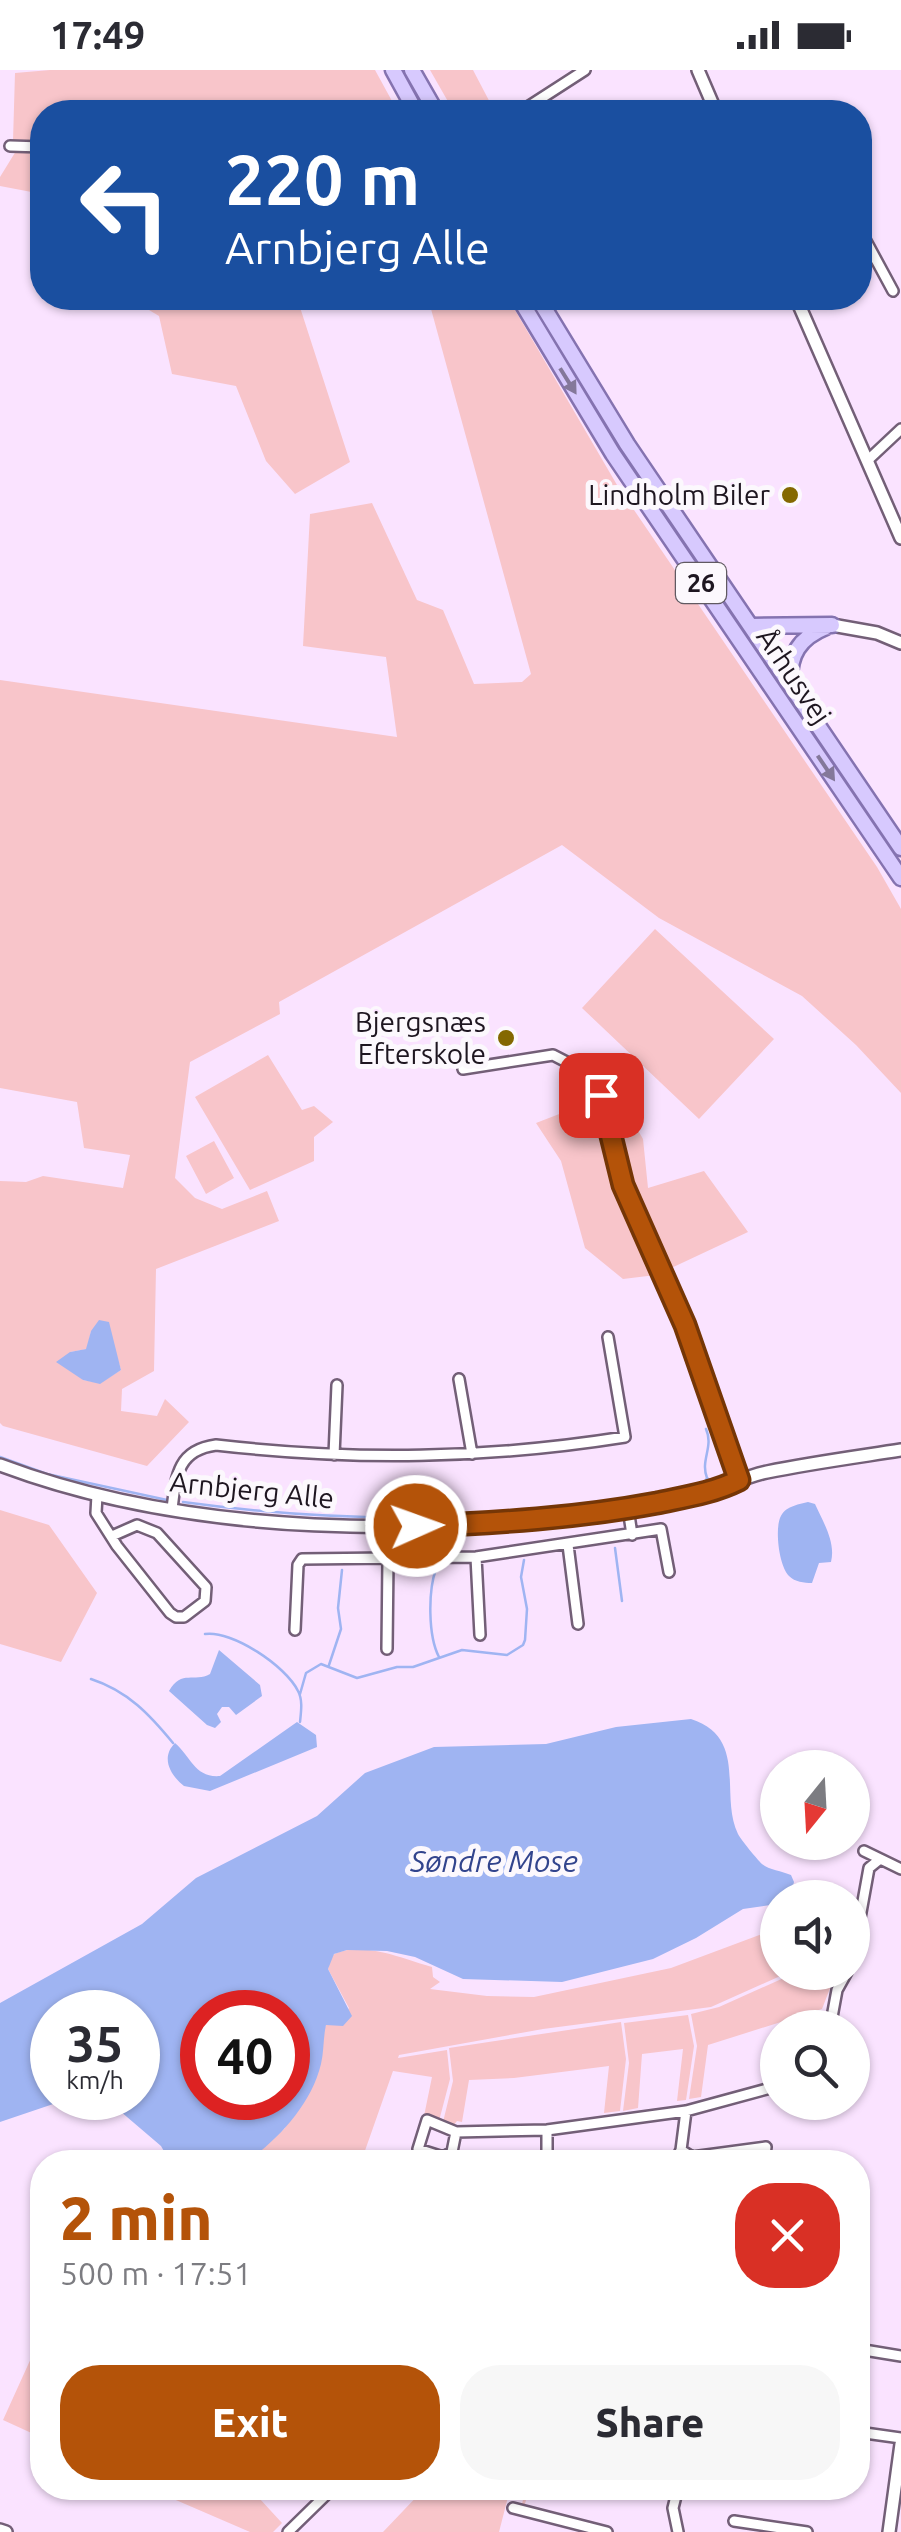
<!DOCTYPE html>
<meta charset="utf-8">
<style>
:root{--surface:#fff;--page:#f7f7f7;--text:#2b2b33;--muted:#7c7c81;--accent:#b45309}
body{margin:0;font-family:Ubuntu,sans-serif;background:var(--page);color:var(--text);height:100vh;display:flex;flex-direction:column;font-size:38px;white-space:nowrap}
*{box-sizing:border-box;margin:0}
p{font-size:32px;color:var(--muted)}
.icon{flex:none;width:55px;height:55px;fill:none;stroke:currentColor;stroke-width:2;stroke-linecap:round;stroke-linejoin:round}
.map{position:relative;flex:1;overflow:hidden}
.panel{position:absolute;left:30px;top:2080px;width:840px;height:350px;display:flex;flex-direction:column;background:var(--surface);border-radius:40px;box-shadow:0 2px 8px #0004}
.panel>*{flex:none}
.top-card{position:absolute;left:30px;top:30px;width:842px;height:210px;border-radius:40px;box-shadow:0 2px 8px #0004;background:#1a4fa0;color:#fff;overflow:hidden}
.needle{width:65px;rotate:198deg}
.controls{position:absolute;left:760px;top:1680px;display:grid;gap:20px}
.controls a{display:grid;place-items:center;width:110px;height:110px;border-radius:50%;background:var(--surface);box-shadow:0 2px 8px #0004;font-size:50px}
.speed{position:absolute;left:30px;top:1920px;display:flex;gap:20px;font-size:50px;font-weight:700;text-align:center}
.speed>*{display:grid;place-content:center;width:130px;height:130px;border-radius:50%;background:var(--surface);box-shadow:0 2px 8px #0004;line-height:1}
.speed small{font-size:25px;font-weight:400}
.speed .limit{border:15px solid #d22;background:#fff;color:#111}
.pin{position:absolute;display:grid;place-items:center;width:85px;height:85px;color:#fff;margin:-42px;border-radius:20px;box-shadow:0 5px 15px #0006}
.me{position:absolute;width:110px;margin:-55px;rotate:88deg;stroke-linejoin:round;filter:drop-shadow(0 0 8px #0008)}
.turn{display:flex;align-items:center;gap:35px;height:210px;padding:0 30px;font-size:45px}
.turn .icon{width:130px;height:130px;stroke-width:2.5}
.turn b{display:block;font-size:70px;line-height:85px}
.round{display:grid;place-items:center;flex:none;width:105px;height:105px;border-radius:40px;background:var(--page)}
.overview{display:flex;align-items:center;justify-content:space-between;height:170px;padding:0 30px}
h1{font-size:60px;font-weight:800;line-height:75px;color:var(--accent)}
.button{display:flex;gap:20px;margin-top:auto;padding:20px 30px}
.button a{flex:1;height:115px;border-radius:40px;background:var(--accent);color:#fff;font-size:40px;font-weight:800;line-height:115px;text-align:center}
.button a+a{background:var(--page);color:var(--text)}
.status{display:flex;justify-content:space-between;align-items:center;height:70px;padding:0 50px;background:var(--surface);direction:ltr}
.status svg{height:28px;fill:currentColor}
.map>svg:first-child{display:block}
.green{fill:#f8c5ca;fill-rule:evenodd}
.water{fill:#9fb4f2;fill-rule:evenodd}
.lines{fill:none;stroke-linecap:round;stroke-linejoin:round}
.stream{stroke:#9fb4f2;stroke-width:2.5}
.street-casing{stroke:#735f77;stroke-width:14}
.secondary-casing{stroke:#735f77;stroke-width:16}
.primary-casing{stroke:#8573b0;stroke-width:19}
.street{stroke:#fff;stroke-width:9}
.secondary{stroke:#fff;stroke-width:11}
.primary{stroke:#d7c9fe;stroke-width:14}
.oneway{fill:#84789a}
.route-casing{stroke:#753606;stroke-width:25}
.route{stroke:#b45309;stroke-width:18}
.poi-dot{fill:#846801;stroke:#fcf8fd;stroke-width:4}
.labels{text-anchor:middle;stroke-width:10;stroke-linejoin:round;paint-order:stroke}
.shield{fill:#fcf8fd;stroke:#615a62;stroke-width:2.5}
.shield-label{font-size:25px;font-weight:bold;fill:#1e1620}
.poi-label{font-size:28px;fill:#1e1620;stroke:#fcf8fd;text-anchor:end}
.street-label{font-size:28px;fill:#1e1620;stroke:#fcf8fd}
.water-label{font-size:30px;font-style:italic;fill:#32448d;stroke:#fcf8fd}
</style>
<div class="status"><b>17:49</b><svg viewBox="0 0 49 12"><path d="M0 12V9h3v3zM5 12V6h3v6zM10 12V3h3v9zM15 12V0h3v12zM26 1h20v11H26zM47 4h2v5h-2z"/></svg></div>
<div class="map">
<svg width="901" height="2462" viewBox="0 0 901 2462">
<rect width="100%" height="100%" fill="#fae3ff"/>
<!-- green -->
<path class="green" d="M50 0H375L398 42H42V72L13 71 15 3Z
M430 0H473L495 42H454Z
M16 81 42 86V124L0 116V107Z
M129 228H297L350 392 295 424 266 391 236 316 172 304 159 246Z
M428 228H508L617 415 877 797 901 839V1023L856 975 802 926 659 848 562 775 279 932 280 944 190 992 175 1108 195 1128 222 1139 267 1121 279 1151 156 1199 154 1301 122 1319 121 1341 157 1346 165 1329 189 1352 147 1396 3 1356 0 1353V1111L26 1112 43 1106 123 1118 130 1085 84 1078 77 1032 0 1018V610L397 667 386 587 303 576 310 444 372 433 417 530 443 540 474 614 522 612 531 604ZM91 1261 116 1283 121 1300 100 1313 83 1310 70 1282 87 1279Z
M655 859 774 969 699 1049 582 938Z
M268 985 302 1040 314 1036 333 1052 314 1067V1091L250 1120 195 1027Z
M616 1023 643 1069 648 1118 704 1101 748 1162 667 1200 628 1114 607 1026Z
M593 1031 619 1117 656 1205 623 1209 585 1178 561 1091 536 1053Z
M214 1071 234 1108 206 1124 186 1086Z
M0 1440 49 1455 97 1523 61 1592 0 1574Z
M762 1864 771 1879 777 1881 778 1902 787 1903 711 1937 543 1959 399 1985 398 1988 447 1980 450 2009 439 2051 424 2046 432 2007 393 2001 361 2092H247L285 2058 326 1955 336 1954 349 1938 328 1899 331 1886C360 1869 402 1889 432 1897L433 1907 440 1912 430 1919 487 1926 534 1927 671 1898Z
M795 1903H836L822 1939 708 1975 701 2027 689 2029 697 1976 691 1944 719 1937Z
M688 1945 694 1976 686 2030 677 2031 683 1979 642 1984 638 2038 623 2041 629 1993 624 1953Z
M621 1952 626 1989 620 2041 604 2043 609 1996 514 2008 469 2010 462 2052 457 2051 453 2056 443 2052 453 2011 449 1978Z
M42 2264V2357L38 2366 3 2350Z
M148 2418H250L282 2453 273 2462H250Z
M422 2418H529L524 2438 521 2437 523 2430 508 2427 499 2462H383L423 2420Z"/>
<!-- water -->
<path class="water" d="M99 1250 109 1252 121 1300 100 1314 83 1310 56 1292 70 1282 86 1279 91 1261Z
M808 1432 815 1434C823 1452 836 1472 831 1492L819 1493 812 1513C804 1513 795 1512 789 1506 779 1496 775 1461 780 1448 785 1436 797 1435 808 1432Z
M219 1580 260 1615 262 1626 236 1645 229 1637H222L217 1644 221 1652 215 1658 207 1655 169 1621C182 1599 194 1613 210 1604Z
M691 1649C749 1668 719 1725 738 1764 741 1770 757 1789 762 1794 769 1800 782 1801 791 1805L794 1812 790 1827 778 1828 777 1834 743 1839 696 1868 653 1889 562 1912 463 1909 415 1887 387 1881 347 1880 334 1884 328 1899 352 1946 343 1956 326 1955C323 1968 324 1982 321 1994 311 2035 279 2068 247 2092H170L161 2076 120 2041 121 2028H138V1942H52V2028H71L0 2052V1933L142 1854 196 1808 317 1746 365 1703 434 1677 546 1674 616 1657ZM288 1942V2028H202V1942Z
M297 1652 316 1665 317 1677 210 1721 184 1716C169 1704 161 1687 175 1673 191 1687 195 1708 220 1706Z"/>
<g class="lines">
<!-- stream -->
<path class="stream" d="M706 1359C714 1377 700 1390 707 1408
M0 1387 47 1404 167 1430
M183 1432C293 1447 402 1452 513 1443 574 1437 635 1427 695 1417L703 1415 707 1408 712 1411
M615 1478 622 1531
M436 1499C428 1521 428 1566 439 1587
M205 1564C232 1560 286 1596 298 1621 303 1630 301 1642 300 1652
M329 1595 341 1559 338 1538 342 1500
M91 1609C128 1621 150 1645 173 1673
M300 1624 306 1603 321 1594 357 1608 397 1597H413L462 1580 507 1585 523 1575 525 1570 527 1539 521 1507 524 1490"/>
<defs>
<path id="street" d="M794 40 796 42
M520 42 585 0
M10 76 42 77
M860 160 893 221
M860 194 874 186
M868 390 901 359
M463 999 553 985 586 1002 601 1025 623 1115 685 1255 739 1410
M459 1309 472 1384
M334 1385 337 1315
M97 1425 96 1443 117 1476 170 1543 176 1547H184L205 1531 206 1517 157 1463 137 1455 112 1466
M628 1438 632 1465
M172 1439C176 1405 178 1380 216 1375 356 1391 486 1389 625 1367L608 1267
M568 1475 578 1554
M476 1487 480 1565
M295 1560 298 1495 302 1489 476 1487 661 1459 669 1502
M387 1579 388 1489
M864 1781 901 1799
M852 1892 869 1798 880 1789
M830 1958 837 1920 847 1902
M547 2060V2092
M456 2062 452 2082 443 2087 418 2079 427 2050 456 2062 547 2060 686 2041 778 2016
M681 2080 692 2087 766 2077 764 2092
M675 2092 681 2080 686 2041
M858 2279 901 2286
M858 2362 901 2368
M513 2438 607 2462
M734 2451 807 2462
M288 2462 333 2418
M678 2462 673 2438 678 2418"/>
<path id="secondary" d="M698 0 716 42
M796 228 901 468
M832 555 877 563 901 573
M0 1395C191 1467 435 1469 635 1436 660 1433 686 1429 710 1422 729 1416 746 1406 767 1402 811 1393 856 1387 901 1380
M0 2460 6 2462
M889 2462 901 2374"/>
<path id="primary" d="M393 0 416 42
M412 0 436 42
M519 228 613 384 901 808
M538 228 627 374 901 778
M751 556 832 555
M790 613C789 585 799 568 826 557"/>
</defs>
<!-- street casing -->
<use href="#street" class="street-casing"/>
<!-- secondary casing -->
<use href="#secondary" class="secondary-casing"/>
<!-- primary casing -->
<use href="#primary" class="primary-casing"/>
<!-- street -->
<use href="#street" class="street"/>
<!-- secondary -->
<use href="#secondary" class="secondary"/>
<!-- primary -->
<use href="#primary" class="primary"/>
</g>
<!-- one-way arrows -->
<defs><path id="oneway-solid" d="M-6-.8H1V-3.2L6.5 0L1 3.2V.8H-6Z" transform="scale(2.5)"/></defs>
<g class="oneway">
<use href="#oneway-solid" transform="translate(568 311) rotate(58)"/>
<use href="#oneway-solid" transform="translate(826 698) rotate(56)"/>
</g>
<g class="lines">
<defs>
<path id="route" d="M416 1456C497 1453 577 1448 657 1433 685 1427 713 1423 739 1410L685 1255 623 1115 601 1025"/>
</defs>
<!-- route casing -->
<use href="#route" class="route-casing"/>
<!-- route -->
<use href="#route" class="route"/>
</g>
<!-- markers -->
<g class="poi-dot">
<circle cx="790" cy="425" r="10"/>
<circle cx="506" cy="968" r="10"/>
</g>
<g class="labels">
<!-- shield labels -->
<rect class="shield" x="676" y="493" width="50" height="40" rx="8"/>
<g class="shield-label">
<text x="701" y="522">26</text>
</g>
<!-- poi labels -->
<g class="poi-label">
<text x="770" y="435">Lindholm Biler</text>
<text x="486" y="962">Bjergsnæs<tspan x="486" dy="32">Efterskole</tspan></text>
</g>
<!-- street labels -->
<g class="street-label">
<text transform="translate(794 606) rotate(56)" y="10">Århusvej</text>
<text transform="translate(252 1420) rotate(6)" y="10">Arnbjerg Alle</text>
</g>
<!-- water labels -->
<g class="water-label">
<text x="494" y="1802">Søndre Mose</text>
</g>
</g>
</svg>
<div class="controls">
<a><svg class="needle" viewBox="-14 -14 28 28"><path d="M0-13l5 13h-10z" fill="#e53935"/><path d="M0 13l5-13h-10z" fill="#7c7c81"/></svg></a>
<a><svg class="icon" aria-label="sound" viewBox="0 0 24 24"><path d="M4 9h4l5-4v14l-5-4H4zM17 9q2 3 0 6"/></svg></a>
<a><svg class="icon" aria-label="search" viewBox="0 0 24 24"><circle cx="10" cy="10" r="6"/><path d="M15 15l6 6"/></svg></a>
</div>
<div class="speed"><div>35<small>km/h</small></div><div class="limit">40</div></div>
<div class="pin" style="left:601px;top:1025px;background:#d93025"><svg class="icon" aria-label="arrive" viewBox="0 0 24 24"><path d="M6 21V4h12l-3 4 3 4H6"/></svg></div>
<svg class="me" style="left:416px;top:1456px" viewBox="-20 -20 40 40"><circle r="17" fill="#b45309" stroke="#fff" stroke-width="3"/><path d="M0-11L8 9 0 5-8 9z" fill="#fff"/></svg>
<div class="top-card">
<div class="turn"><svg class="icon" aria-label="left" viewBox="0 0 24 24"><path d="M17 20v-9H6M10 6l-5 5 5 5"/></svg><div><b>220 m</b>Arnbjerg Alle</div></div>
</div>
<section class="panel">
<div class="overview"><div><h1>2 min</h1><p>500 m · 17:51</p></div><a class="round" style="background:#d93025;color:#fff"><svg class="icon" aria-label="close" viewBox="0 0 24 24"><path d="M6 6l12 12M18 6L6 18"/></svg></a></div>
<div class="button"><a>Exit</a><a>Share</a></div>
</section>
</div>
